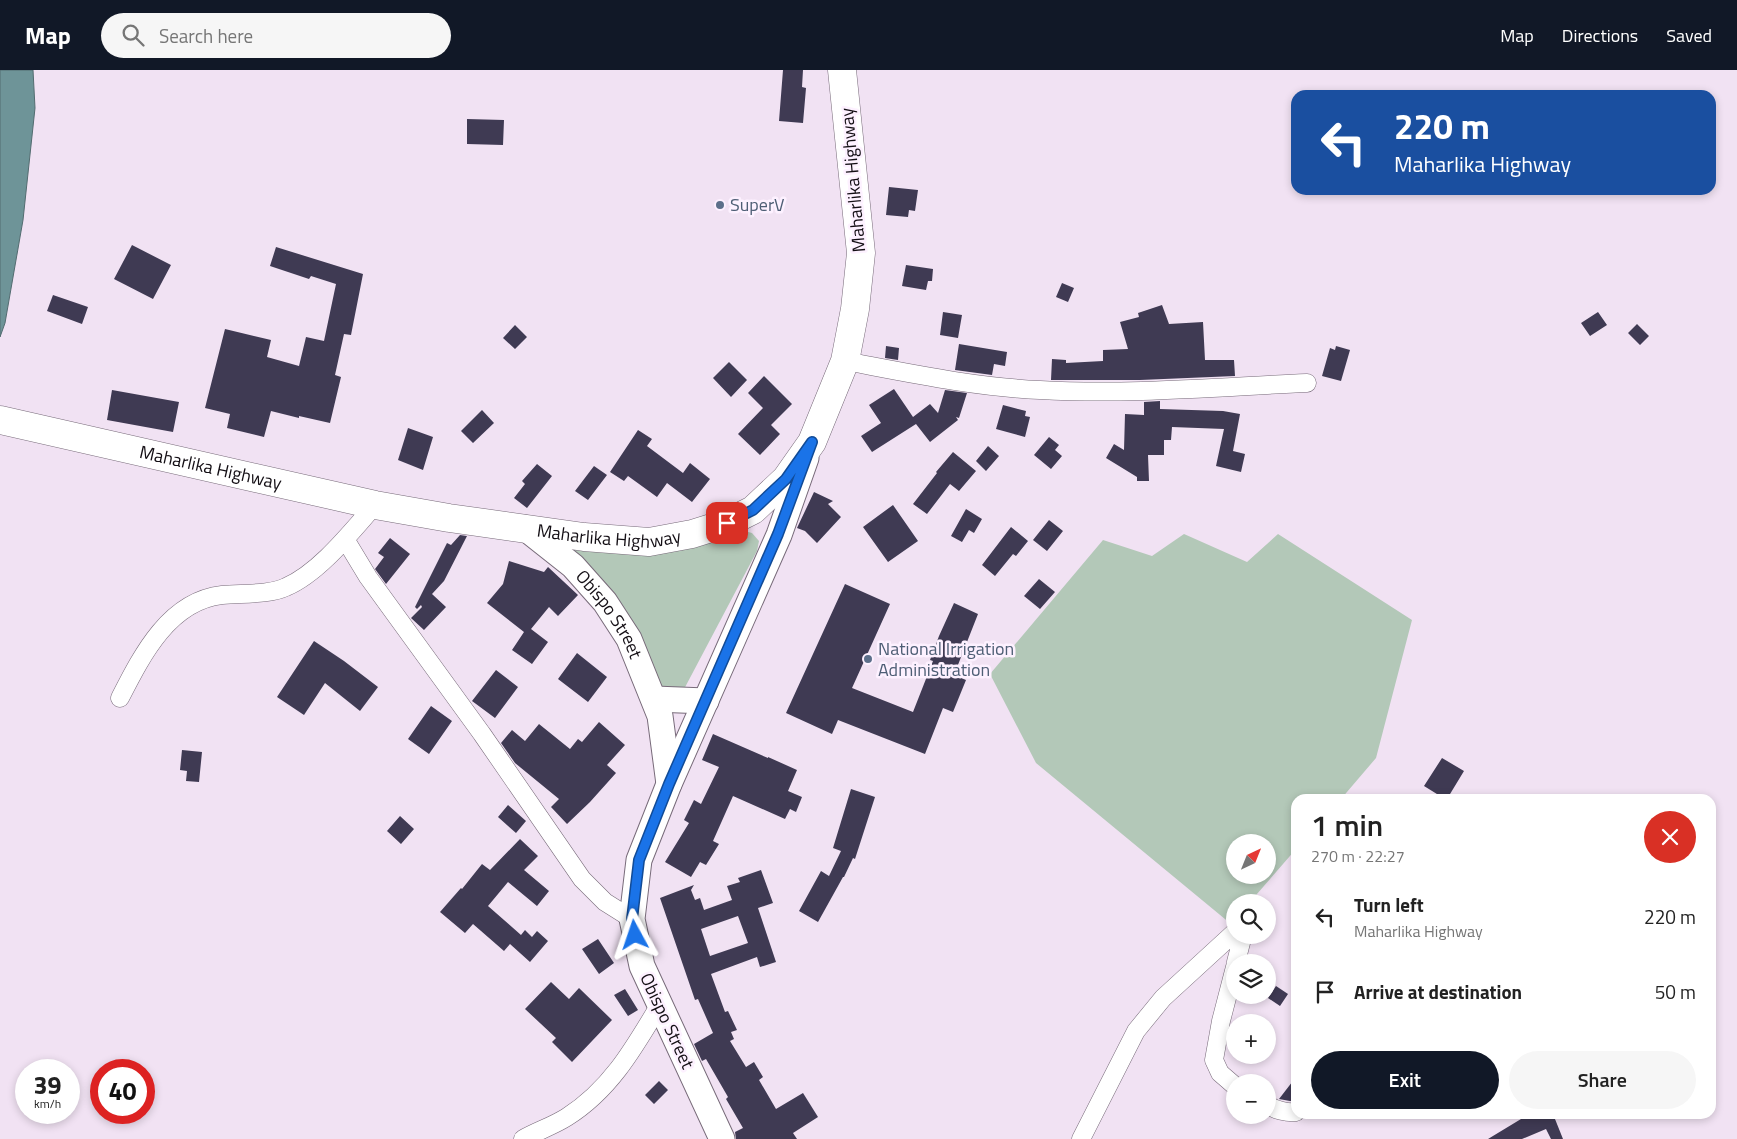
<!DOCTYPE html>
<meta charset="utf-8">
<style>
:root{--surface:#fff;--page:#f6f6f6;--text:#222;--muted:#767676;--accent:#111827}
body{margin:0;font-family:"Titillium Web",sans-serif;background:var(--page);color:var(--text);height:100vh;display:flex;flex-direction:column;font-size:19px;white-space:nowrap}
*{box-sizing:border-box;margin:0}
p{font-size:16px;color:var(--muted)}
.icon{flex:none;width:28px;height:28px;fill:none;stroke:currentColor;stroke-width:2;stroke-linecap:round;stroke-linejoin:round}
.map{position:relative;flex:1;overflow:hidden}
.drawer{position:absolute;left:1291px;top:724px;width:425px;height:325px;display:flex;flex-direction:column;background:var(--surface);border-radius:15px;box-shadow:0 2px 8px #0003}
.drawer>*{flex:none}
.banner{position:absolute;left:1291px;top:20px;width:425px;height:105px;border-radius:15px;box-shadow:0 2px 8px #0003;background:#1a4fa0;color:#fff;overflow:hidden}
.needle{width:32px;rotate:43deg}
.buttons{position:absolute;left:1226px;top:764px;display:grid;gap:10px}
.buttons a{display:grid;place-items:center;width:50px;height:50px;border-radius:50%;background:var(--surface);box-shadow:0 2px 8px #0003;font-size:25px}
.speed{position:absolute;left:15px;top:989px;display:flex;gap:10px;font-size:25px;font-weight:700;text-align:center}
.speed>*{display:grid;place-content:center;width:65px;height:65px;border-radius:50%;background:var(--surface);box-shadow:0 2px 8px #0003;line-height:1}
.speed small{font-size:12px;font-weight:400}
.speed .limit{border:8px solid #d22;background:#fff;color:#111}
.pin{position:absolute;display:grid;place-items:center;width:42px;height:42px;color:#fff;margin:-21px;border-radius:10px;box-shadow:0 2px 8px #0006}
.me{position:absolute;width:55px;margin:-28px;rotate:355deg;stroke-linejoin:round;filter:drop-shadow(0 0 4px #0008)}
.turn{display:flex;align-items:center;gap:18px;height:105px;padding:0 20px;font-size:22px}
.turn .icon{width:65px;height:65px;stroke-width:2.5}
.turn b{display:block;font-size:35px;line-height:42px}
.round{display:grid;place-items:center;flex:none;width:52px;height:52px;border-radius:26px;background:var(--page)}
.overview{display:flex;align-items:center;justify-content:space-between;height:85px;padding:0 20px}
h1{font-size:30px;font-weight:600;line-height:38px}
.button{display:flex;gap:10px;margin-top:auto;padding:10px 20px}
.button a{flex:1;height:58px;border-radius:30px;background:var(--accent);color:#fff;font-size:20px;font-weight:600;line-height:58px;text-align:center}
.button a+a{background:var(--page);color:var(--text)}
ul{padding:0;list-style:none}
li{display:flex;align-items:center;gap:15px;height:75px;padding:0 20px}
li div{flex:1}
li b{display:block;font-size:19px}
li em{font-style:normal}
header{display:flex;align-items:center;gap:30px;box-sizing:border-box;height:70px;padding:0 25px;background:var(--accent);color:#fff}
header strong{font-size:24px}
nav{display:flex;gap:28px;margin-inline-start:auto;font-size:18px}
.search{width:350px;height:45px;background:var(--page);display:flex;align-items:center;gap:12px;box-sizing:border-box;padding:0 18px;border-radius:28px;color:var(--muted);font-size:19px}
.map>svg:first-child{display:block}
.green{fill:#b3c8b8;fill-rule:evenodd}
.water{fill:#6e9498;stroke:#536c70}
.building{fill:#3f3a53;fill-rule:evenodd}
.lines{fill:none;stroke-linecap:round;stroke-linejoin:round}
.street-casing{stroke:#776a79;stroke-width:19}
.secondary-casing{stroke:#776a79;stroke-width:27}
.highway-casing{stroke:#776a79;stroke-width:29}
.street{stroke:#fff;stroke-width:18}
.secondary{stroke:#fff;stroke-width:25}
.highway{stroke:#fff;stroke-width:28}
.route-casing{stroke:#114b97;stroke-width:12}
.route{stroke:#1a73e8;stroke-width:9}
.service-dot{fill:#5c6f8a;stroke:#fdf1ff;stroke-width:2}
.labels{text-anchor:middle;stroke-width:5;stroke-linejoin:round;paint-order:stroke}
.street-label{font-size:18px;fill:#130e14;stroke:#fdf1ff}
.service-label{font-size:18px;fill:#4e5e75;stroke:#fdf1ff;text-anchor:start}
</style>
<header>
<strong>Map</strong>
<div class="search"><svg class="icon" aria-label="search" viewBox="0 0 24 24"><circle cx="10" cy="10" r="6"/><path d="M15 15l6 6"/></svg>Search here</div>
<nav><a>Map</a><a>Directions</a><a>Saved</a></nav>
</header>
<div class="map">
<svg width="1737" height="1069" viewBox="0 0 1737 1069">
<rect width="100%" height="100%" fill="#f1e2f3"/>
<!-- green -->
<path class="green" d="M741 460 752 463 759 471 757 481 682 623H660L572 483 576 478 615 483 653 484Z
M1184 464 1247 492 1278 464 1412 550 1376 688 1341 729H1296V779L1250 832H1235V850L1231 854 1036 693 990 604 1103 470 1152 486ZM1235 772H1268V805H1235Z"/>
<!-- water -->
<path class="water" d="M0 0H33L35 38 23 150 5 253 0 267Z"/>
<!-- building -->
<path class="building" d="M783 0H803L802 17 806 18 803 53 779 51Z
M467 49 504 50 503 75 467 74Z
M889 117 918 120 915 141 909 140 908 147 886 145Z
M132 175 171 195 153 229 114 209Z
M276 177 363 204 351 265 344 264 335 305 341 307 330 353 299 346V348L271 341 264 367 227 358 230 344 205 338 225 259 271 270 267 287 299 296 306 267 324 271 336 214 311 206 309 209 270 196Z
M906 195 933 199 932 211H928L926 220 902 216Z
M1062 213 1074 218 1068 232 1056 227Z
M53 225 88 237 82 254 47 241Z
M1162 235 1169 254 1203 252 1205 290H1234L1235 306 1140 310H1051L1052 289 1066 290V293L1103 291V280L1128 279 1120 252 1139 247 1138 243Z
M943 242 962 245 958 268 940 265Z
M1598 242 1607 255 1590 266 1581 253Z
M1637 254 1649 266 1640 275 1628 263Z
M515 255 527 267 515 279 503 268Z
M959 274 1007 282 1005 296 994 294 992 305 955 300Z
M886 276 899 278 898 290 885 288Z
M1336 276 1350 280 1341 311 1322 306 1330 278 1335 280Z
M729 292 747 310 731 327 713 308Z
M764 306 792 334 771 355 780 364 760 385 738 364 763 338 748 323Z
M894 319 913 347 930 334 938 343 945 320 967 323 959 348 956 347 958 350 930 372 916 354 872 382 861 366 881 353 869 335Z
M112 320 179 332 173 362 107 350Z
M1160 331V339L1223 341 1240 344 1233 381 1245 384 1241 402 1216 396 1224 359 1172 357 1171 370H1164V385H1148L1149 411H1137V407L1106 388 1114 374 1124 380 1125 344 1144 345V332Z
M1003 335 1026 341 1025 346 1030 347 1025 367 996 359Z
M482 340 494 353 473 373 461 361Z
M408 358 433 367 423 400 398 390Z
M638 360 652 369 647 376 683 403 690 393 710 409 692 432 667 413 657 427 628 406 624 411 610 402Z
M1049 367 1059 375 1055 380 1062 386 1051 399 1034 385Z
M988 376 999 386 986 401 976 391Z
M953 382 976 401 959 421 950 414 927 444 913 434 937 403 936 402Z
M537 394 552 406 527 438 514 428 525 414 522 411Z
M594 396 607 405 588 430 575 421Z
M814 422 833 431 828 434 841 447 817 473 805 461 797 458Z
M893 435 918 471 888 492 863 457Z
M966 439 982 449 974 463 969 460 962 472 951 466Z
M1049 450 1063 461 1047 481 1033 470Z
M1011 457 1028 471 1016 486 1013 484 995 506 982 495Z
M460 465 467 466 444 511 432 524 446 537 424 560 411 548 422 537 421 535 417 539 415 537 447 473 451 475Z
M390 468 410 484 386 514 375 499 384 487 378 483Z
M509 491 544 502 548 497 578 525 558 546 549 537 531 559 548 572 532 594 512 580 524 562 487 533 503 514Z
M1039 509 1055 522 1040 539 1024 526Z
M845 514 890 534 852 618 913 642 933 591 930 590 939 566 954 533 978 544 954 605 966 610 953 642 943 638 925 684 838 650 832 664 786 643Z
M314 571 344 591 378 617 360 641 325 613 304 645 277 627Z
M577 583 607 607 588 632 558 609Z
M496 600 518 617 495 648 472 631Z
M431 636 452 651 429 684 408 669Z
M599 652 625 675 607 695 616 703 590 732 567 754 551 737 559 729 515 693 501 673 512 660 525 671 539 654 570 679 578 669 582 672Z
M713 664 768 688V687L797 700 788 721 802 727 796 742 790 739 785 749 733 726 713 771 719 774 706 795 700 792 691 807 665 792 689 753 684 750 694 730 701 734 719 697 702 690Z
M182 680 202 682 199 712 186 711 187 701 180 700Z
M1442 688 1464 701 1447 729H1445L1424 716Z
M851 719 875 727 855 789 853 788 844 807H843L818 852 799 841 821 801 829 806 841 781 833 778Z
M508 735 526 751 516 763 498 747Z
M400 746 414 759 401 774 387 761Z
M520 769 538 786 524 800 549 821 537 836 508 812 488 836 521 865 525 860 532 867 537 861 548 871 530 892 510 874 504 881 473 854 465 863 440 842 461 818 462 819 482 794 490 800Z
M761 800 773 833 758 838 776 892 760 897 757 887 711 904 725 942 728 941 737 960 731 962 734 969 730 971 746 997 754 992 763 1007 759 1010 776 1039 803 1023 818 1047 793 1063 797 1069H736L735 1062 743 1058 726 1029 728 1027 706 989 702 991 694 974 713 963 698 929 695 930 660 828 694 815 691 820 695 830 700 828 704 840 732 830 727 816 740 812 738 808ZM738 846 748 873 710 886 701 859Z
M598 869 614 893 599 904 582 879Z
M551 912 569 929 579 918 612 950 572 992 552 972 556 968 525 939Z
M1276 916 1288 924 1280 936 1268 928Z
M625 919 638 940 628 946 614 925Z
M1296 1007V1030L1295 1031H1290L1279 1029Z
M659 1011 668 1020 654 1034 645 1025Z
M1533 1044H1553L1563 1069H1551L1546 1059 1522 1069H1488L1521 1049Z"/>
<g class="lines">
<defs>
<path id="street" d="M845 291C909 303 974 317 1040 320 1129 325 1218 317 1307 313
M345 469 368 507 482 664 582 809 605 832 632 849
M120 628C142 585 169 531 222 525 242 523 269 525 286 517 319 503 351 462 375 435
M1236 892 1243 865
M1235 897 1221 951 1214 990 1220 1003 1235 1016
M1268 1035C1275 1040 1287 1043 1296 1042
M523 1069C537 1061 553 1056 567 1047 610 1020 634 978 659 936
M1081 1069 1136 961 1163 928 1235 862"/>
<g id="secondary">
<path id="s1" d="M525 458 573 496 605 532 629 569 660 646 669 714"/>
<path d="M654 629 706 631"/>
<path d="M722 1069 642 896 632 849 639 790 669 714 779 465 806 388"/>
</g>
<g id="highway">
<path id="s2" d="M0 350 375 435 449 448 584 467 649 472 692 464 727 453 753 440 786 409 812 372 845 291 855 239 861 183 842 0"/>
</g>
</defs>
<!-- street casing -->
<use href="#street" class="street-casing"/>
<!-- secondary casing -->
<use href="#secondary" class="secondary-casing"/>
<!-- highway casing -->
<use href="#highway" class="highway-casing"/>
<!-- street -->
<use href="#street" class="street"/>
<!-- secondary -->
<use href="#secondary" class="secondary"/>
<!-- highway -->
<use href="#highway" class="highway"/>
</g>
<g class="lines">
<defs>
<path id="route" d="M635 865 632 849 639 790 669 714 778 464 812 372 786 409 753 440 727 453"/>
</defs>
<!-- route casing -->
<use href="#route" class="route-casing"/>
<!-- route -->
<use href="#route" class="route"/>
</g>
<!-- markers -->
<g class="service-dot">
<circle cx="720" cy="135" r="5"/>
<circle cx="868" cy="589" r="5"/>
</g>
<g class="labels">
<!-- street labels -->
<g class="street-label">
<text transform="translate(853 110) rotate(-95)" y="6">Maharlika Highway</text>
<text dy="6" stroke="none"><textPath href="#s2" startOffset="216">Maharlika Highway</textPath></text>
<text dy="6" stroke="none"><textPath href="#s2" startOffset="621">Maharlika Highway</textPath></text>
<text dy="6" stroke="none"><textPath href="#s1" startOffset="122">Obispo Street</textPath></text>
<text transform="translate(667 951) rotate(65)" y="6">Obispo Street</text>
</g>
<!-- service labels -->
<g class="service-label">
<text x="730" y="141">SuperV</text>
<text x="878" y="585">National Irrigation<tspan x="878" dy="21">Administration</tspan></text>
</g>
</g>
</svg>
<div class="buttons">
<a><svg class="needle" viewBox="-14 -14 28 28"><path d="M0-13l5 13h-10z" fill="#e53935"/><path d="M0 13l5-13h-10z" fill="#767676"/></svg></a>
<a><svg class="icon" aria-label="search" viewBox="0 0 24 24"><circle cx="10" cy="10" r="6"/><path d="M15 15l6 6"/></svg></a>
<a><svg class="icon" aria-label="layers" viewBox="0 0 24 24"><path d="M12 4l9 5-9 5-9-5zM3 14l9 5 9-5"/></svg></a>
<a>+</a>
<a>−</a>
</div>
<div class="speed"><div>39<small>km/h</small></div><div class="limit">40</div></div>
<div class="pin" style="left:727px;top:453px;background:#d93025"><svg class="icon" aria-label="arrive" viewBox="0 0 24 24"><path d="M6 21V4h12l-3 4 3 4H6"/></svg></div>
<svg class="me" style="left:635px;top:865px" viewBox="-20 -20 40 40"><path d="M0-17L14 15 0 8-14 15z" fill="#1a73e8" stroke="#fff" stroke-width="4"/></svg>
<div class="banner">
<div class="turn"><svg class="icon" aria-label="left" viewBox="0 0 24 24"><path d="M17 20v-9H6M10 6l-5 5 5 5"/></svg><div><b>220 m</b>Maharlika Highway</div></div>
</div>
<section class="drawer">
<div class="overview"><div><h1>1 min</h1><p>270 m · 22:27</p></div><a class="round" style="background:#d93025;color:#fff"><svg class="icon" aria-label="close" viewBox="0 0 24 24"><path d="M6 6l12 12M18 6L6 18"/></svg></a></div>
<ul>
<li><svg class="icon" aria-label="left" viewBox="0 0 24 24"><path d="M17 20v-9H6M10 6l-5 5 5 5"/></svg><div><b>Turn left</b><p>Maharlika Highway</p></div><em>220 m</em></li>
<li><svg class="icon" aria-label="arrive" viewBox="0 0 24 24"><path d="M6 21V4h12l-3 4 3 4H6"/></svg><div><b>Arrive at destination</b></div><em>50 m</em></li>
</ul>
<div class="button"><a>Exit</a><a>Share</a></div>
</section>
</div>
